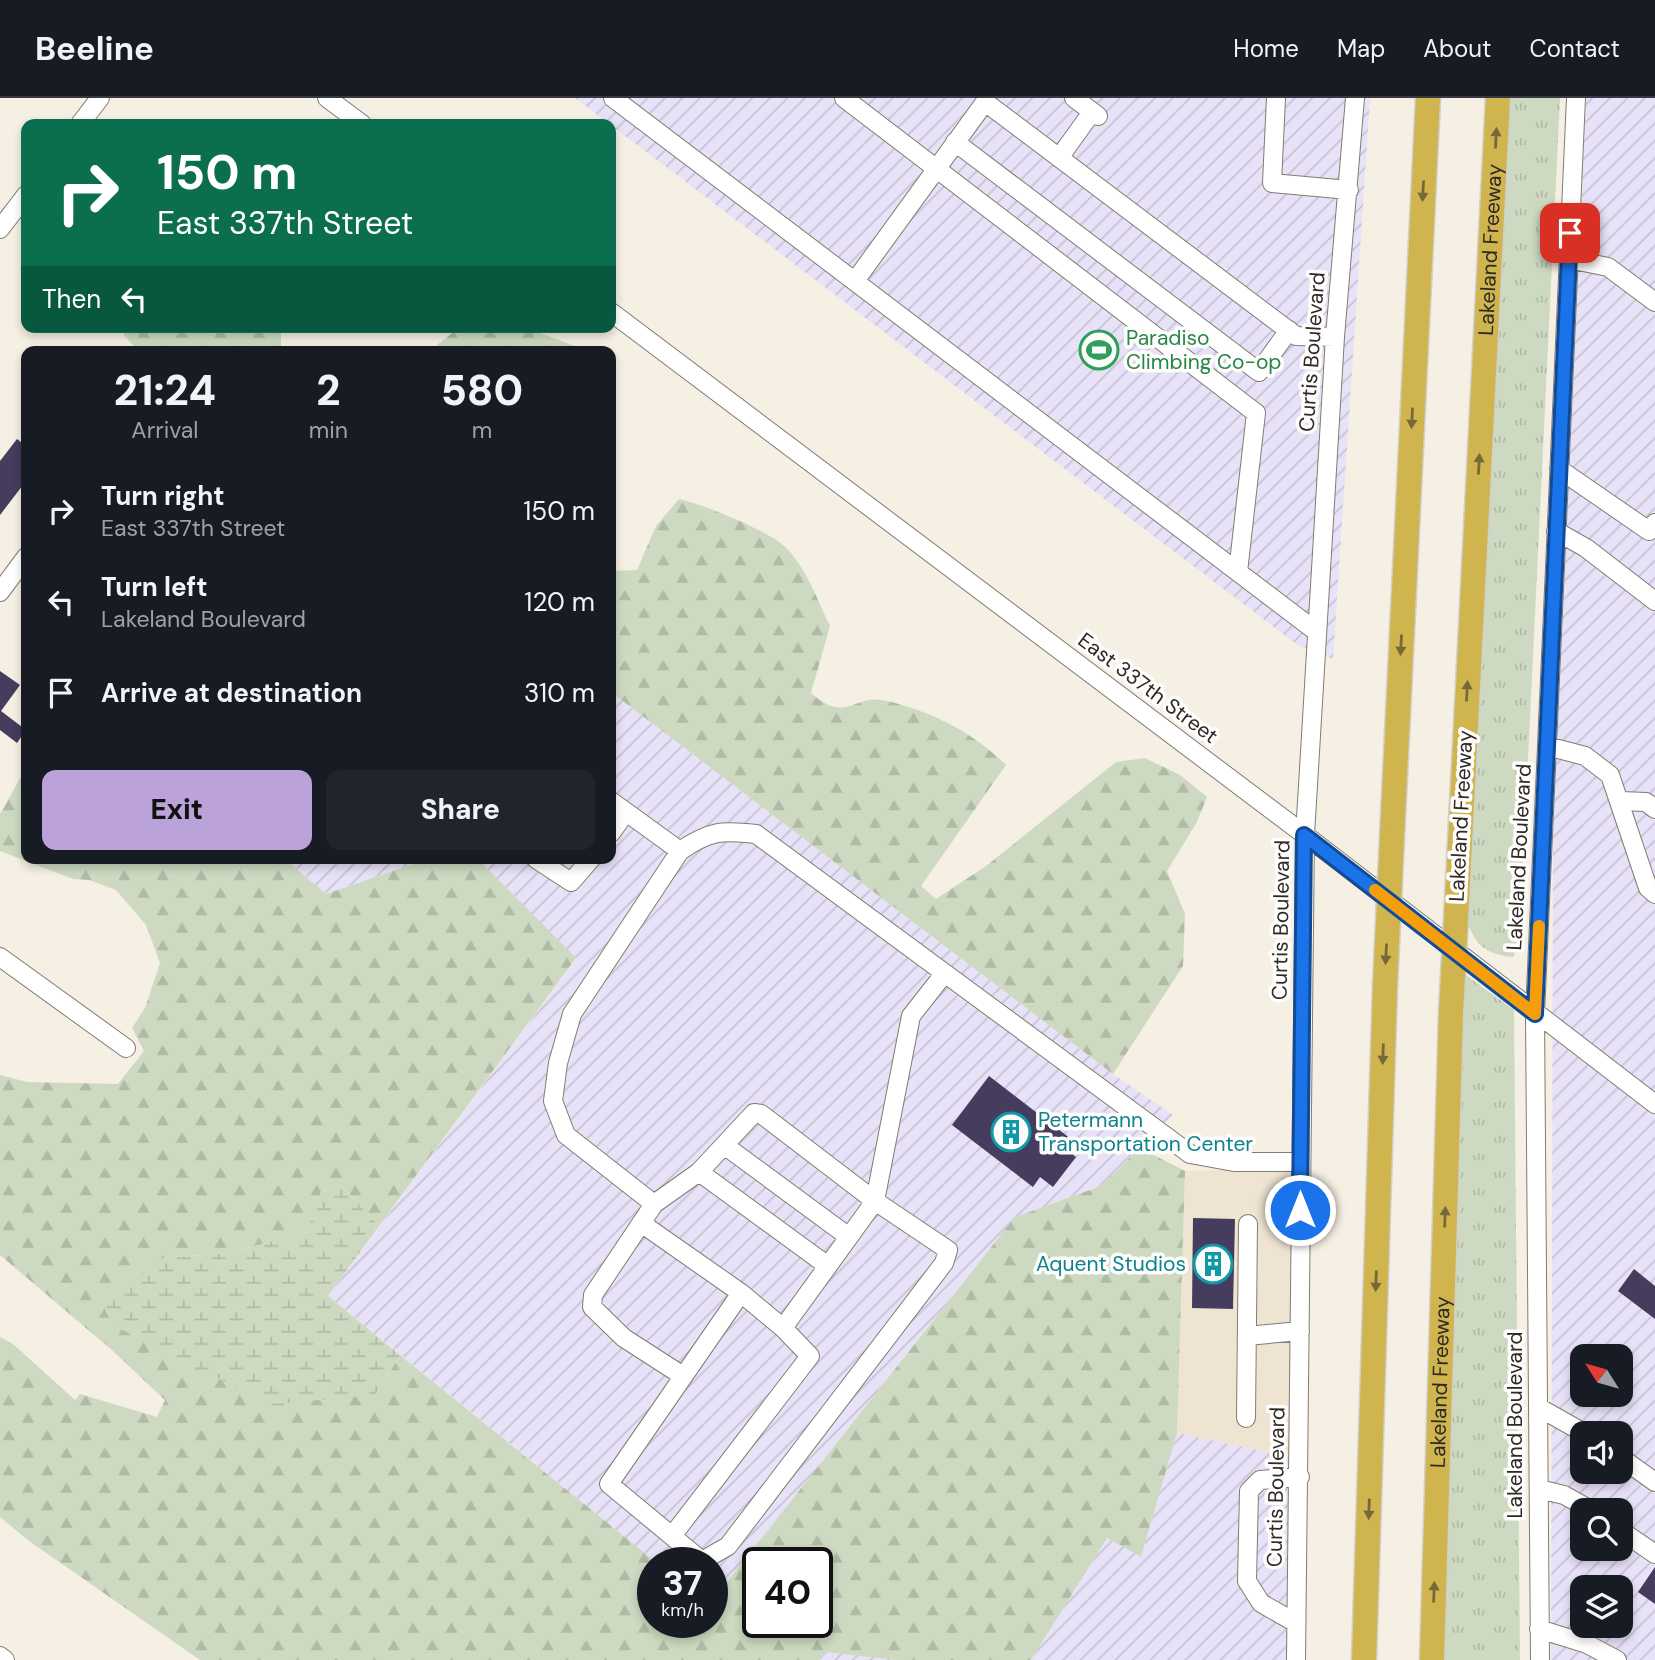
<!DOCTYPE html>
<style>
:root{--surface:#171b24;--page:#20242c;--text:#f1f3f6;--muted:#9ea1a6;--line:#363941;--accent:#bba2d9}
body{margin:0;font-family:"DM Sans",sans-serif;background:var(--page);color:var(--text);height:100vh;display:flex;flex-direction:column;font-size:26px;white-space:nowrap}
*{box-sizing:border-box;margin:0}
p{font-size:23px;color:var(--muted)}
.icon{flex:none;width:38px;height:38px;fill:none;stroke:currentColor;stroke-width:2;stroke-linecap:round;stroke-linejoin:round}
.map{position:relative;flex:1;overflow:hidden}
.sheet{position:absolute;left:21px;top:248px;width:595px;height:518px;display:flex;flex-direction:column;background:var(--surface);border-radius:14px;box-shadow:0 4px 10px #0003}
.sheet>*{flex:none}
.hud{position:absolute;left:21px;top:21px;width:595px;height:214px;border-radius:14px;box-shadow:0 4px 10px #0003;background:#0b6e4f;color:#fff;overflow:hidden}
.needle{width:46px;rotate:307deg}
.tools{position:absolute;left:1570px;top:1246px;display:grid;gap:14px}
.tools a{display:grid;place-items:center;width:63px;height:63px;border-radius:14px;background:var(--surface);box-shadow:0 4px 10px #0003;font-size:35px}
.speed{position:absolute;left:637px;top:1449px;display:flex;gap:14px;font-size:35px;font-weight:700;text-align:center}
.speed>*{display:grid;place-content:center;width:91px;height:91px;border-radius:50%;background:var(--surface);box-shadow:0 4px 10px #0003;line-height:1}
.speed small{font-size:18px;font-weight:400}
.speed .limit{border:4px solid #111;border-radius:10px;background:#fff;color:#111}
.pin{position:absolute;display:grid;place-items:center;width:60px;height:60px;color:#fff;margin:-30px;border-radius:14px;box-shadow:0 4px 10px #0006}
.me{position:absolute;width:77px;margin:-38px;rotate:0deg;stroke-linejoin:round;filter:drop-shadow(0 0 5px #0008)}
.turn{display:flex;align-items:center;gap:24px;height:147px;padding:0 21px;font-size:32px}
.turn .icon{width:91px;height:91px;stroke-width:2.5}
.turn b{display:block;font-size:49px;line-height:60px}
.then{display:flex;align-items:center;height:66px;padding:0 21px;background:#0003;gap:14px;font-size:26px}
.eta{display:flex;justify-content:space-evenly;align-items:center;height:119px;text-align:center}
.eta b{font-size:42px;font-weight:800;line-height:49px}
.button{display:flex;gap:14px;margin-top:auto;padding:14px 21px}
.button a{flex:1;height:80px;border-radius:14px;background:var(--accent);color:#111;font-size:28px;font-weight:800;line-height:80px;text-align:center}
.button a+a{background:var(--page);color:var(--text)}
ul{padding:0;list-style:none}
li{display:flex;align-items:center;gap:21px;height:91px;padding:0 21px}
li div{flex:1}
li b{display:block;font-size:26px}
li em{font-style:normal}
header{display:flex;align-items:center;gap:42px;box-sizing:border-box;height:98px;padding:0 35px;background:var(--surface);border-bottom:2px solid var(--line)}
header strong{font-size:33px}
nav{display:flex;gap:38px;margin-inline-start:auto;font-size:24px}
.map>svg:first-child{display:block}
.built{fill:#efe4d2}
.industrial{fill:url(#industrial-furrows);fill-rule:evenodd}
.grass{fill:url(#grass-tufts)}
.forest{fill:url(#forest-firs);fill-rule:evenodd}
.wetland{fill:url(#wetland-marsh)}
.building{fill:#463c5d}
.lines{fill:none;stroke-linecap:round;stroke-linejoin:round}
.minor-casing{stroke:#827b71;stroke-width:20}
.highway-casing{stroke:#d1d0cf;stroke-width:27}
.minor{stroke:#fff;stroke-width:18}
.highway{stroke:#d0b54f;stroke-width:24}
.highway-bridge-casing{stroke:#d1d0cf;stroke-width:27;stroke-linecap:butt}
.highway-bridge{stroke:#d0b54f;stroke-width:24}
.oneway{fill:#766938}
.route-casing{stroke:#114b97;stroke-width:18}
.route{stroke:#1a73e8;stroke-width:12}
.slow{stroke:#f59e0b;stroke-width:12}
.labels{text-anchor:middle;stroke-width:7;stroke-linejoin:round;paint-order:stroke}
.street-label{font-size:21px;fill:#2d2a26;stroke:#fefdfb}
.leisure-label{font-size:21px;fill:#27864d;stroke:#fefdfb;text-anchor:start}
.culture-label{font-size:21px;fill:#0d838f;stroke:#fefdfb;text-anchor:start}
</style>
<header>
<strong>Beeline</strong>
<nav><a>Home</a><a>Map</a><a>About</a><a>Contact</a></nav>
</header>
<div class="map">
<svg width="1655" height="1562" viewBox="0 0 1655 1562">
<defs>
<pattern id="industrial-furrows" width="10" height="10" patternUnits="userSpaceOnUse" patternTransform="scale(1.75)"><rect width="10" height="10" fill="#e8e2f8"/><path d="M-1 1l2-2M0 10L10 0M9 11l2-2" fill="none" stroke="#c7c2d4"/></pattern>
<pattern id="grass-tufts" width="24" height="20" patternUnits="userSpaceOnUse" patternTransform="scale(1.75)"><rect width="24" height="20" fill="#cddac1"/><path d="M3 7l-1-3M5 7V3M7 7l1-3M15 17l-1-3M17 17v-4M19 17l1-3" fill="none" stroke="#b0bba6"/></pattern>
<pattern id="forest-firs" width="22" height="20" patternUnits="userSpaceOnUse" patternTransform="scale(1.75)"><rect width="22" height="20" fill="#cddac1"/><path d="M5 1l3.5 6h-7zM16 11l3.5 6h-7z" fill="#b0bba6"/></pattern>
<pattern id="wetland-marsh" width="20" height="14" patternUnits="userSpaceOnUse" patternTransform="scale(1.75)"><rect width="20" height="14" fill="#cddac1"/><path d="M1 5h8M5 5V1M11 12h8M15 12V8" fill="none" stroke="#b0bba6"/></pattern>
</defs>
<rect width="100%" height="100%" fill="#f6efe3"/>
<!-- built -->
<path class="built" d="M1293 1070 1291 1359 1177 1335 1185 1073Z"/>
<!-- industrial -->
<path class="industrial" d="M575 0H1370L1333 561 1296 546Z
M1586 0H1655V1562H1551L1553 739ZM1582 1258H1620V1297H1582ZM1582 1335H1620V1374H1582ZM1582 1412H1620V1451H1582ZM1582 1489H1620V1528H1582Z
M611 594 1113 976 1173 1017 1101 1088 1015 1119 712 1503V1465H657L328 1198 576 861 478 761H611Z
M285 761H428L326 796Z
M1177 1335 1291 1359 1288 1562H1031L1107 1440 1141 1459Z
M825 1554 877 1558 897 1562H819Z"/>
<!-- grass -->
<path class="grass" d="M1506 0H1560L1519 847 1513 859C1486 856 1477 849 1467 824Z
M1463 875 1514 912 1520 1562H1444Z"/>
<!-- forest -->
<path class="forest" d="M123 229H281V254H139L124 237Z
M460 229H525L590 254H428Z
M679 401C703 406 760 430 779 444 804 462 817 502 830 528L811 595C846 626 854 597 882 602 927 611 973 634 1006 667L921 788 936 801 986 768 1116 664 1145 660 1180 677 1207 699 1197 724 1167 773 1185 816 1183 868 1113 976 611 594V473L637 472 656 428Z
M26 659V761H285L326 796 428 761H478L576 860 379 1128 340 1086 321 1094 308 1134 229 1155 161 1160 179 1263 223 1282 337 1299 375 1297 400 1257 657 1465H653V1524H712V1503L1015 1119 1101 1088 1140 1050 1185 1073 1177 1335 1141 1459 1107 1440 1031 1562H897L825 1554 819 1562H200L29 1443 0 1419V1239L13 1246 75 1302 80 1296 157 1319 165 1302 113 1253 0 1157V977L27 984 118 986 144 953 132 930 145 910 160 865 146 827 116 792 89 782 73 781 0 753V716L22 677ZM758 1465H817V1524H758Z"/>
<!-- wetland -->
<path class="wetland" d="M340 1086 379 1128 328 1198 400 1257 375 1297 275 1306 179 1263 112 1226 104 1210 161 1160 229 1155 307 1134 321 1094Z"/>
<!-- building -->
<path class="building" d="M17 341 26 348V383L0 417V363Z
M0 573 20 587 1 613 26 632 17 645 0 632Z
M989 978 1071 1041 1064 1050 1076 1059 1053 1089 1040 1079 1033 1089 952 1027Z
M1193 1120 1235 1121 1233 1211 1192 1210Z
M1634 1171 1655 1188V1221L1618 1193Z
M1655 1469V1506L1638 1494Z"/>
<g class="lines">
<defs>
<path id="minor" d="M327 0 362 26
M613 0 1317 534
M844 0 1256 315 1238 474
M1074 0 1098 18
M1276 0 1272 85 1349 92
M80 26 100 0
M955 44 1259 274 1289 232
M1059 60 1092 14
M0 131 26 97
M1569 161 1608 169 1655 204
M855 183 985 4 1296 238 1335 239
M611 214 1305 737 1655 1006
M1559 371 1649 433 1655 425
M1556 433 1586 450 1655 503
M0 494 26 459
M1547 648 1585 658 1610 677 1648 790 1655 796
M611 703 680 753
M1621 703 1646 704 1655 711
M611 735 626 714
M536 761 571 784 591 761
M0 859 126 950
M724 1047 849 1139
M699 1074 754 1015 761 1016 875 1103 948 1152 944 1165 728 1448 702 1463 609 1386 741 1195 783 1230 875 1103 911 918 944 876
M654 1106 566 1037 553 1003 558 965 572 916 680 753C709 733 721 732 756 736L1190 1056 1234 1064H1300
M641 1125 741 1195
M1247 1238 1300 1233
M683 1278 624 1240 592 1209 593 1197 654 1106 699 1074 828 1168
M1538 1309 1584 1335
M1246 1320 1248 1126
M1620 1359 1655 1384
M1539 1391 1564 1397 1591 1412
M1620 1432 1655 1456
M672 1438 810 1258 783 1230
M1296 1525 1261 1505 1247 1483 1249 1393 1260 1382 1300 1379
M1539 1531 1587 1546 1617 1562
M0 1558 5 1562
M1296 1562 1305 737 1335 239 1355 0
M1540 1562 1535 916 1576 0"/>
<g id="highway">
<path d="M1392 739 1428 0"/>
<path id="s1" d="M1458 783 1498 0"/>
<path d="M1364 1562 1385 888"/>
<path id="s2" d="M1432 1562 1451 915"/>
</g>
</defs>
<!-- minor casing -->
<use href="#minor" class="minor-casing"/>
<!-- highway casing -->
<use href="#highway" class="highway-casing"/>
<!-- minor -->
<use href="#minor" class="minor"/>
<!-- highway -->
<use href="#highway" class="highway"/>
<defs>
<path id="highway-bridge" d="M1385 888 1392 739
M1451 915 1458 783"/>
</defs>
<!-- highway-bridge casing -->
<use href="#highway-bridge" class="highway-bridge-casing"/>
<!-- highway-bridge -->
<use href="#highway-bridge" class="highway-bridge"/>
</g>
<!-- one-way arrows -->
<defs><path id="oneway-solid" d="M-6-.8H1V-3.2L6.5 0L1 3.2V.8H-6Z" transform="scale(1.75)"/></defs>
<g class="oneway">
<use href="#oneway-solid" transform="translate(1496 40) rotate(-87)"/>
<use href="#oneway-solid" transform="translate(1423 93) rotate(93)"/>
<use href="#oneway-solid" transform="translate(1412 320) rotate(93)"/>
<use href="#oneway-solid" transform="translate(1479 366) rotate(-87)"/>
<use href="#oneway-solid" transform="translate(1401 547) rotate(93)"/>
<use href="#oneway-solid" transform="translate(1467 593) rotate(-87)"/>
<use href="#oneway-solid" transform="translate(1386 856) rotate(93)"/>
<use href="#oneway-solid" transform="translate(1383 956) rotate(92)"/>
<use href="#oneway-solid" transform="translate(1445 1119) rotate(-88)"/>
<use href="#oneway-solid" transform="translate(1376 1183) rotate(92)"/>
<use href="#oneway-solid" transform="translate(1369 1411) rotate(92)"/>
<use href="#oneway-solid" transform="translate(1434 1494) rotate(-88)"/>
</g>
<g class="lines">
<defs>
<path id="route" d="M1300 1112 1304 737 1535 916 1570 135"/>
</defs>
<!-- route casing -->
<use href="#route" class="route-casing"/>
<!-- route -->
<use href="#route" class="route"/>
<!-- slow -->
<path class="slow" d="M1375 792 1535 916 1539 828"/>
</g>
<!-- icons -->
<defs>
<symbol id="stadium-ring" viewBox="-11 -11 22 22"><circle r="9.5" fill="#fefdfb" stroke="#2e9e5b" stroke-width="1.5"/><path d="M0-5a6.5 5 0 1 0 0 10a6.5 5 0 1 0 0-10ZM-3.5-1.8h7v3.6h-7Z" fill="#2e9e5b"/></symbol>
<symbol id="building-ring" viewBox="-11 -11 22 22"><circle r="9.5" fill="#fefdfb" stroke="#0f9aa8" stroke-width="1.5"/><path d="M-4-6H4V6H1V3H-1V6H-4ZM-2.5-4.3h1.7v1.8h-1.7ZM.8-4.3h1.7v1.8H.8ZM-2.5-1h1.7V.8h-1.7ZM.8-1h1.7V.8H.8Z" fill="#0f9aa8"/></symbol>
</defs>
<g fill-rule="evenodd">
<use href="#stadium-ring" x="1077" y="230" width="44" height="44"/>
<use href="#building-ring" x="989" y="1012" width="44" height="44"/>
<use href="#building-ring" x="1191" y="1144" width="44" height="44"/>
</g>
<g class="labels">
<!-- street labels -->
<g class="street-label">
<text dy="7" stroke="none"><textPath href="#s1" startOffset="632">Lakeland Freeway</textPath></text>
<text transform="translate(1312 254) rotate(-86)" y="7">Curtis Boulevard</text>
<text transform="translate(1148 590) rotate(37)" y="7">East 337th Street</text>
<text transform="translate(1461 718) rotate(-87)" y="7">Lakeland Freeway</text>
<text transform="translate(1519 759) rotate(-87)" y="7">Lakeland Boulevard</text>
<text transform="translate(1281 822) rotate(-89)" y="7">Curtis Boulevard</text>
<text dy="7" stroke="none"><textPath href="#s2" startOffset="278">Lakeland Freeway</textPath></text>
<text transform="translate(1515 1327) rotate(-90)" y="7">Lakeland Boulevard</text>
<text transform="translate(1276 1389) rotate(-89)" y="7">Curtis Boulevard</text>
</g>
<!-- leisure labels -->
<g class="leisure-label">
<text x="1126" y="247">Paradiso<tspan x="1126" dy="24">Climbing Co-op</tspan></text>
</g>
<!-- culture labels -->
<g class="culture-label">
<text x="1038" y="1029">Petermann<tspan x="1038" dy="24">Transportation Center</tspan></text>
<text x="1186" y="1173" text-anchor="end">Aquent Studios</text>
</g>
</g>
</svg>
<div class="tools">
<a><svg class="needle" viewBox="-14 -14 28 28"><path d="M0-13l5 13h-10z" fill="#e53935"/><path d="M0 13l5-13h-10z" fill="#9ea1a6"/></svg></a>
<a><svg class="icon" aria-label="sound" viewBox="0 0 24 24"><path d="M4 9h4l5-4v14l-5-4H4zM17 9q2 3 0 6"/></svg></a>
<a><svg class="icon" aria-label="search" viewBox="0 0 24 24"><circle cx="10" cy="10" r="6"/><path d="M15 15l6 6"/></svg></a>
<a><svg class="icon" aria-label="layers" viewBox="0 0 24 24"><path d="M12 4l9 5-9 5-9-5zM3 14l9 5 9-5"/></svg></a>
</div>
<div class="speed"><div>37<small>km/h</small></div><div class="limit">40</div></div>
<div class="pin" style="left:1570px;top:135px;background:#d93025"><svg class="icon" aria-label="arrive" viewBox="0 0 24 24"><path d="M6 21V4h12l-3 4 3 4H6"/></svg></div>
<svg class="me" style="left:1300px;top:1112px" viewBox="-20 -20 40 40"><circle r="17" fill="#1a73e8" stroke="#fff" stroke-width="3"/><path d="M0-11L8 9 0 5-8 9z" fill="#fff"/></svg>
<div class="hud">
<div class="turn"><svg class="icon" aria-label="right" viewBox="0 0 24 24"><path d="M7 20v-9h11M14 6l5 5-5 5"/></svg><div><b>150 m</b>East 337th Street</div></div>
<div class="then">Then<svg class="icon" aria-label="left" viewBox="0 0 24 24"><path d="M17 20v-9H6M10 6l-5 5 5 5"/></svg></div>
</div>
<section class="sheet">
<div class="eta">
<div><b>21:24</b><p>Arrival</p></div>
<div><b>2</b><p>min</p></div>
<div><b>580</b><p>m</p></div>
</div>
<ul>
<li><svg class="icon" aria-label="right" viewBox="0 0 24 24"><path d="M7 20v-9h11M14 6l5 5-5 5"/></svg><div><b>Turn right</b><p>East 337th Street</p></div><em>150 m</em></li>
<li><svg class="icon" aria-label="left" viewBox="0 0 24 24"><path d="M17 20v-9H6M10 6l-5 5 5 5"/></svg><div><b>Turn left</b><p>Lakeland Boulevard</p></div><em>120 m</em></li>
<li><svg class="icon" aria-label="arrive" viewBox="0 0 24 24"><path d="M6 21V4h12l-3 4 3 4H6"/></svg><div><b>Arrive at destination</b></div><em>310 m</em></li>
</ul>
<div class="button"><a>Exit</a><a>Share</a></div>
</section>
</div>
